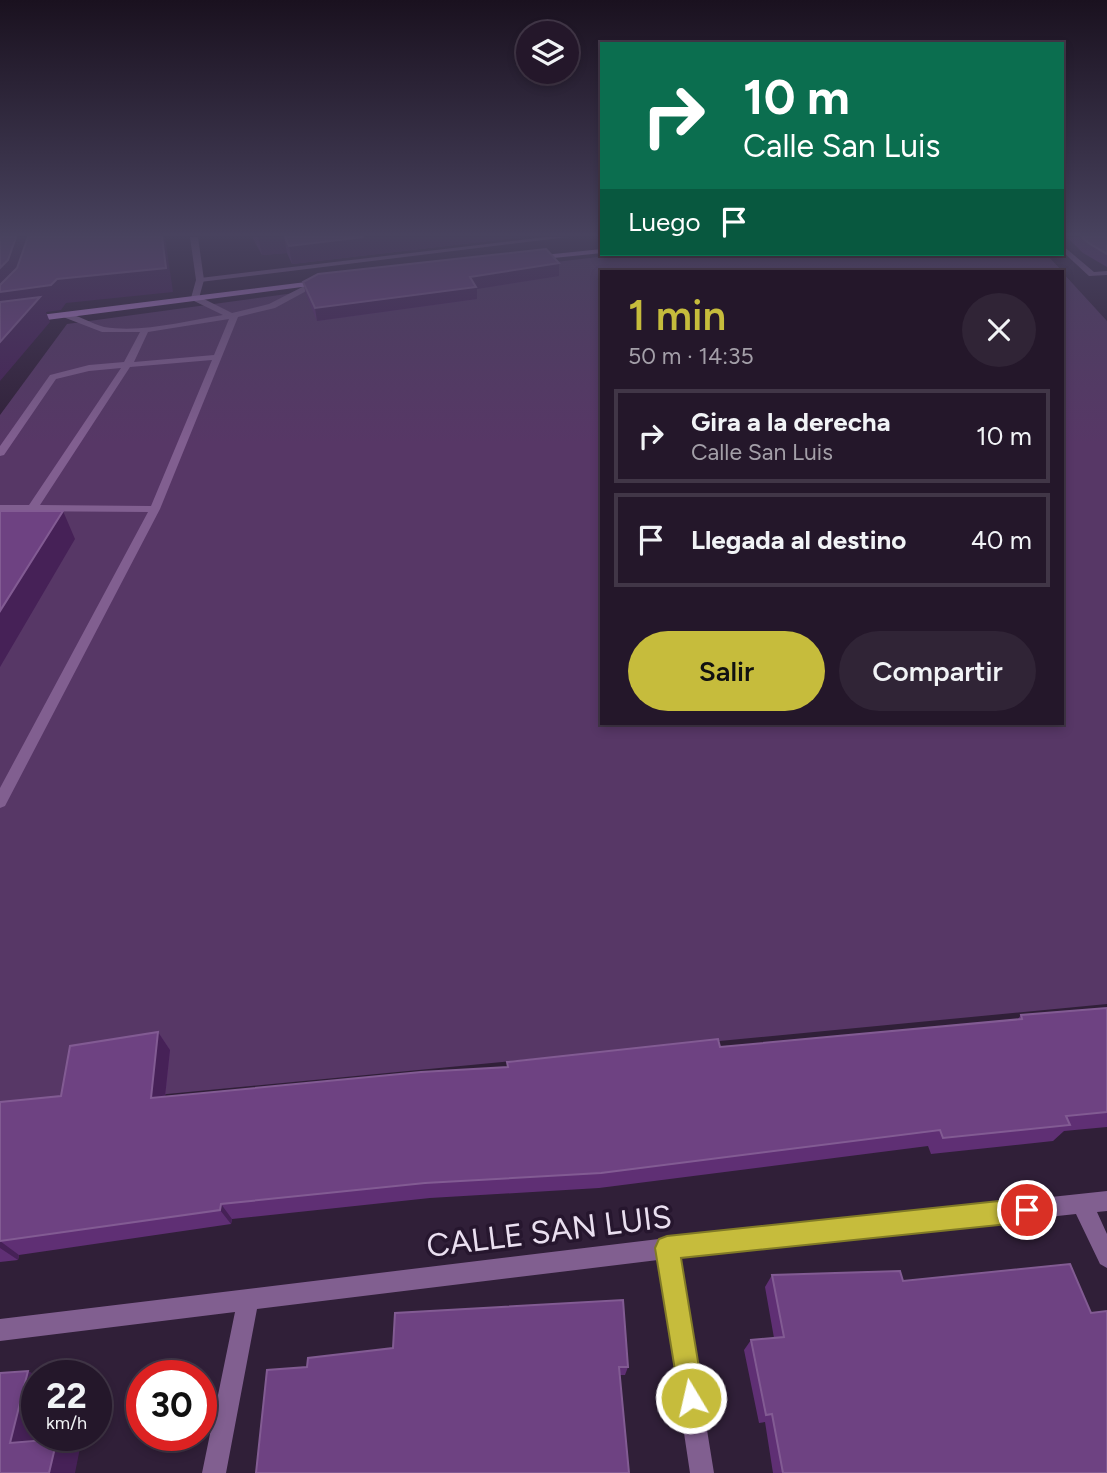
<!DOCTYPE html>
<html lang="es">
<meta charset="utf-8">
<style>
:root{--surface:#24172a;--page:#302436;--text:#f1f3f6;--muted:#a39fa8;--line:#413647;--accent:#c6bc3c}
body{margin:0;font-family:Figtree,sans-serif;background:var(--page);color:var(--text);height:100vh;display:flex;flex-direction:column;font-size:26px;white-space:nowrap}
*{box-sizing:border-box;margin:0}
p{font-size:23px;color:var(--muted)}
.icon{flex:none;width:38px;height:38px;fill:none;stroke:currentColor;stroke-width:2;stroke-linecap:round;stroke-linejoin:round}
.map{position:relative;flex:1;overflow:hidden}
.details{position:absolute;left:600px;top:270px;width:464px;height:455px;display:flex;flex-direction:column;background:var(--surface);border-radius:0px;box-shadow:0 4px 10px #0003,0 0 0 2px var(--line)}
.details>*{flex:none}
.hud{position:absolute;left:600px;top:42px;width:464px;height:214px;border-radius:0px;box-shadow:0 4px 10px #0003,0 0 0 2px var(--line);background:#0b6e4f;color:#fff;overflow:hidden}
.controls{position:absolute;left:516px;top:21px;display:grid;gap:14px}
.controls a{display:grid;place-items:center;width:63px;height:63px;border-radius:50%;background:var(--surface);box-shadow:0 4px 10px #0003,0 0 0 2px var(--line);font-size:35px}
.speed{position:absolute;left:21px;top:1360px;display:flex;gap:14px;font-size:35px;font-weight:700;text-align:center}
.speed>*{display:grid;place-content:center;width:91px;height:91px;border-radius:50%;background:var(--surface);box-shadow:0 4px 10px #0003,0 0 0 2px var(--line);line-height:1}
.speed small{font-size:18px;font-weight:400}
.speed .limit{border:10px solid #d22;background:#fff;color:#111}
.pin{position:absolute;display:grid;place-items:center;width:60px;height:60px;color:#fff;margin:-30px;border:4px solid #fff;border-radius:50%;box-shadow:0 2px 7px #0007}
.me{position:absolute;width:77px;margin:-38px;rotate:351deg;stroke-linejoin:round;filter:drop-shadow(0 0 5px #0008)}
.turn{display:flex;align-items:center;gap:24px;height:147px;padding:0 28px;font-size:32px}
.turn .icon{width:91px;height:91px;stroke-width:2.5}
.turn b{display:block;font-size:49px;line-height:60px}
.then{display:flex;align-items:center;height:66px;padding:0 28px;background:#0003;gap:14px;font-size:26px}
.round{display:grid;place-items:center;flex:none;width:74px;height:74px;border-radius:37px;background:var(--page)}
.summary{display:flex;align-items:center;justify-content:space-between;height:119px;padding:0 28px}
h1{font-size:42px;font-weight:600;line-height:52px;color:var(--accent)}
.button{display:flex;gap:14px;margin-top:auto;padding:14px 28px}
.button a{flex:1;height:80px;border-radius:42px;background:var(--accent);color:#111;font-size:28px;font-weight:600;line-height:80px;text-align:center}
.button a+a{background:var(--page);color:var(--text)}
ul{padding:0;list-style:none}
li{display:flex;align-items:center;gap:21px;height:94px;margin:0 14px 10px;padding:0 14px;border:4px solid var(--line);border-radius:0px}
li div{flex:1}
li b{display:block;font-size:26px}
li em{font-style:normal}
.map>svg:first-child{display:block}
.green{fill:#573766}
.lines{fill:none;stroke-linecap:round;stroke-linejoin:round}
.lane{fill:#815f90;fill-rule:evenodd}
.street{fill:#815f90;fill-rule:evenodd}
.secondary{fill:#b47ecd;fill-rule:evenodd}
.wall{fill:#5f2f74}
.shaded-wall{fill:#462157}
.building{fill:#6e4282;stroke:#825b93;stroke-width:2}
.route{fill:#c6bc3c;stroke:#817a27;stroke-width:2}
.labels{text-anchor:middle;stroke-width:7;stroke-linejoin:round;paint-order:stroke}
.near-street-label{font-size:32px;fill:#eadff0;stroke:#26162e}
</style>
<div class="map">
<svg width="1107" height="1473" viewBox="0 0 1107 1473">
<rect width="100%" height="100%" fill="#301f38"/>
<!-- green -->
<path class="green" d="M624 254H1046L1062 271H602V723H1062V272L1107 321V1004L0 1110V415L67 324 331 288Z"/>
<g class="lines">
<!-- lane -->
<path class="lane" d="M545 237H568L200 282 196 280 200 278Z
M316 280 323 282 275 308 238 317 160 509 5 806 0 808V788L148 512 0 511V505H29L121 368 89 371 56 379 4 455 0 456V446L50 375 89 365 124 362 140 332H102L58 315C70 309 90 324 104 327 143 333 184 321 223 315L192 300V296H198L232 313 269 304ZM229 319 214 355 134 362 148 332ZM212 360 151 506 40 505 130 367Z"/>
<!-- street -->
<path class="street" d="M190 237H198L204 280 199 298 195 300 191 298 196 280Z
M1062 245 1094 272 1107 271V275L1089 276 1062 251Z
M1107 1191V1211L1097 1212 1107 1234V1268L1100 1264 1076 1214 679 1257 714 1473H690L658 1260 257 1309 226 1473H202L235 1312 0 1341V1319L667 1238Z"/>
<!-- secondary -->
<path class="secondary" d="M602 249V253L534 260 530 258 534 256Z
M322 280 326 282 325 284 0 326V320Z"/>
</g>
<!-- wall -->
<path class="wall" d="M252 237H522L292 264 287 253 262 255Z
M1067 237H1107V267L1083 253Z
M559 276 477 289V299L317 321 306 294 303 282Z
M1107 1008V1127L1064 1131 1053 1141 931 1154 928 1146 599 1188 430 1198 232 1219 231 1224 19 1255 18 1260 0 1262V1102L61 1096 158 1032 170 1050 165 1097 508 1067 873 1033 1018 1019 1021 1015Z
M772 1275 903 1281 1107 1473H773L765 1422 759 1423 744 1350 751 1340 774 1338 765 1287Z
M628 1367 625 1375H620L267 1370Z"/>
<!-- shaded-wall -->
<path class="shaded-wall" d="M16 237H32L57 279 162 237H165L173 292 66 303 61 310 46 312 50 322 0 381V268Z
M258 237H284L287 253 262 255Z
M364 237H522L292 264 289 246Z
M559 263V276L477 289V299L317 321 315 308 470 277Z
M63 511 75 539 0 667V611Z
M158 1032 170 1050 163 1115 151 1098Z
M221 1204 232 1219 231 1224 220 1210Z
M0 1241 19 1255 18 1260 0 1248Z
M28 1371 38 1376H37V1435H40L36 1452 10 1443Z
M57 1439 80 1448 75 1473H49Z"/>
<!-- building -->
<path class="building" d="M0 237H16L8 260 0 268Z
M28 237H162L166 268 57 279 51 285 0 292V285L17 268Z
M285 237H364L289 246Z
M1082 237H1107V254L1087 242Z
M546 249 559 263 470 277 476 287 315 308 303 282 318 274Z
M40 297 0 342V302Z
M0 511H63L0 611Z
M1107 1008V1112L1066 1116 1070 1125 943 1138 940 1130 601 1173 425 1183 221 1204 220 1210 0 1241V1102L61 1096 70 1046 158 1032 151 1098 421 1072 508 1067 507 1062 718 1039 720 1047 1022 1019 1021 1015Z
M1070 1264 1091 1313 1107 1311V1473H783L772 1414 766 1415 751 1340 784 1337 772 1275 900 1271 903 1281Z
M623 1300 628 1367H619L629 1473H256L267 1370 307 1367 308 1358 393 1348 395 1313Z
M28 1371 10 1443 57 1439 49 1473H0V1373Z"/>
<!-- sky -->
<linearGradient id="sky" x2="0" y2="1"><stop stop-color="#1a111f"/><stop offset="0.53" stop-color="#48425e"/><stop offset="1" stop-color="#48425e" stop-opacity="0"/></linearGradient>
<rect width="1107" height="443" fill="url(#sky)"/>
<!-- route -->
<path class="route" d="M1027 1198 1035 1202 1039 1210 1035 1218 1027 1222 681 1258 704 1398 700 1407 691 1411 681 1407 655 1248 659 1239 667 1236Z"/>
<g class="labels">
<!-- near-street labels -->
<g class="near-street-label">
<text transform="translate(549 1231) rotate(-7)" y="11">CALLE SAN LUIS</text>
</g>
</g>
</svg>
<div class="controls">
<a><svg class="icon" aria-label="layers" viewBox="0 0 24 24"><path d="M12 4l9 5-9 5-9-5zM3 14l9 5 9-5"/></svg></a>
</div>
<div class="speed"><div>22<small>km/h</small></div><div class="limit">30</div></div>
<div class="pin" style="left:1027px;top:1210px;background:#d93025"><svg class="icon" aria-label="arrive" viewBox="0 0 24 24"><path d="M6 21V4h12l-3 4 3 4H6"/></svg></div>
<svg class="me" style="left:691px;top:1398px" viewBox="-20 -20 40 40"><circle r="17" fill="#c6bc3c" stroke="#fff" stroke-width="3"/><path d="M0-11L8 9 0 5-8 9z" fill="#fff"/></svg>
<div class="hud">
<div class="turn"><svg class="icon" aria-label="right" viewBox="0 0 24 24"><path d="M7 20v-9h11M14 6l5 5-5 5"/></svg><div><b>10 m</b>Calle San Luis</div></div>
<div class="then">Luego<svg class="icon" aria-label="arrive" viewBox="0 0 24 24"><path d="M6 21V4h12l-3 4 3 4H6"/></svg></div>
</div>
<section class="details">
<div class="summary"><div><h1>1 min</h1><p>50 m · 14:35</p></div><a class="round"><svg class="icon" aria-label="close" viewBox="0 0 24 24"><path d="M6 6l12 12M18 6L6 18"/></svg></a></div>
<ul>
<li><svg class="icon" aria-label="right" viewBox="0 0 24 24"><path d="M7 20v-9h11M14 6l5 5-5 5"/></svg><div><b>Gira a la derecha</b><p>Calle San Luis</p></div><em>10 m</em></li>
<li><svg class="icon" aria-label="arrive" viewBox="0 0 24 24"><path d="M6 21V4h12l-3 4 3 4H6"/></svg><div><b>Llegada al destino</b></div><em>40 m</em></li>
</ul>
<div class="button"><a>Salir</a><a>Compartir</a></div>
</section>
</div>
